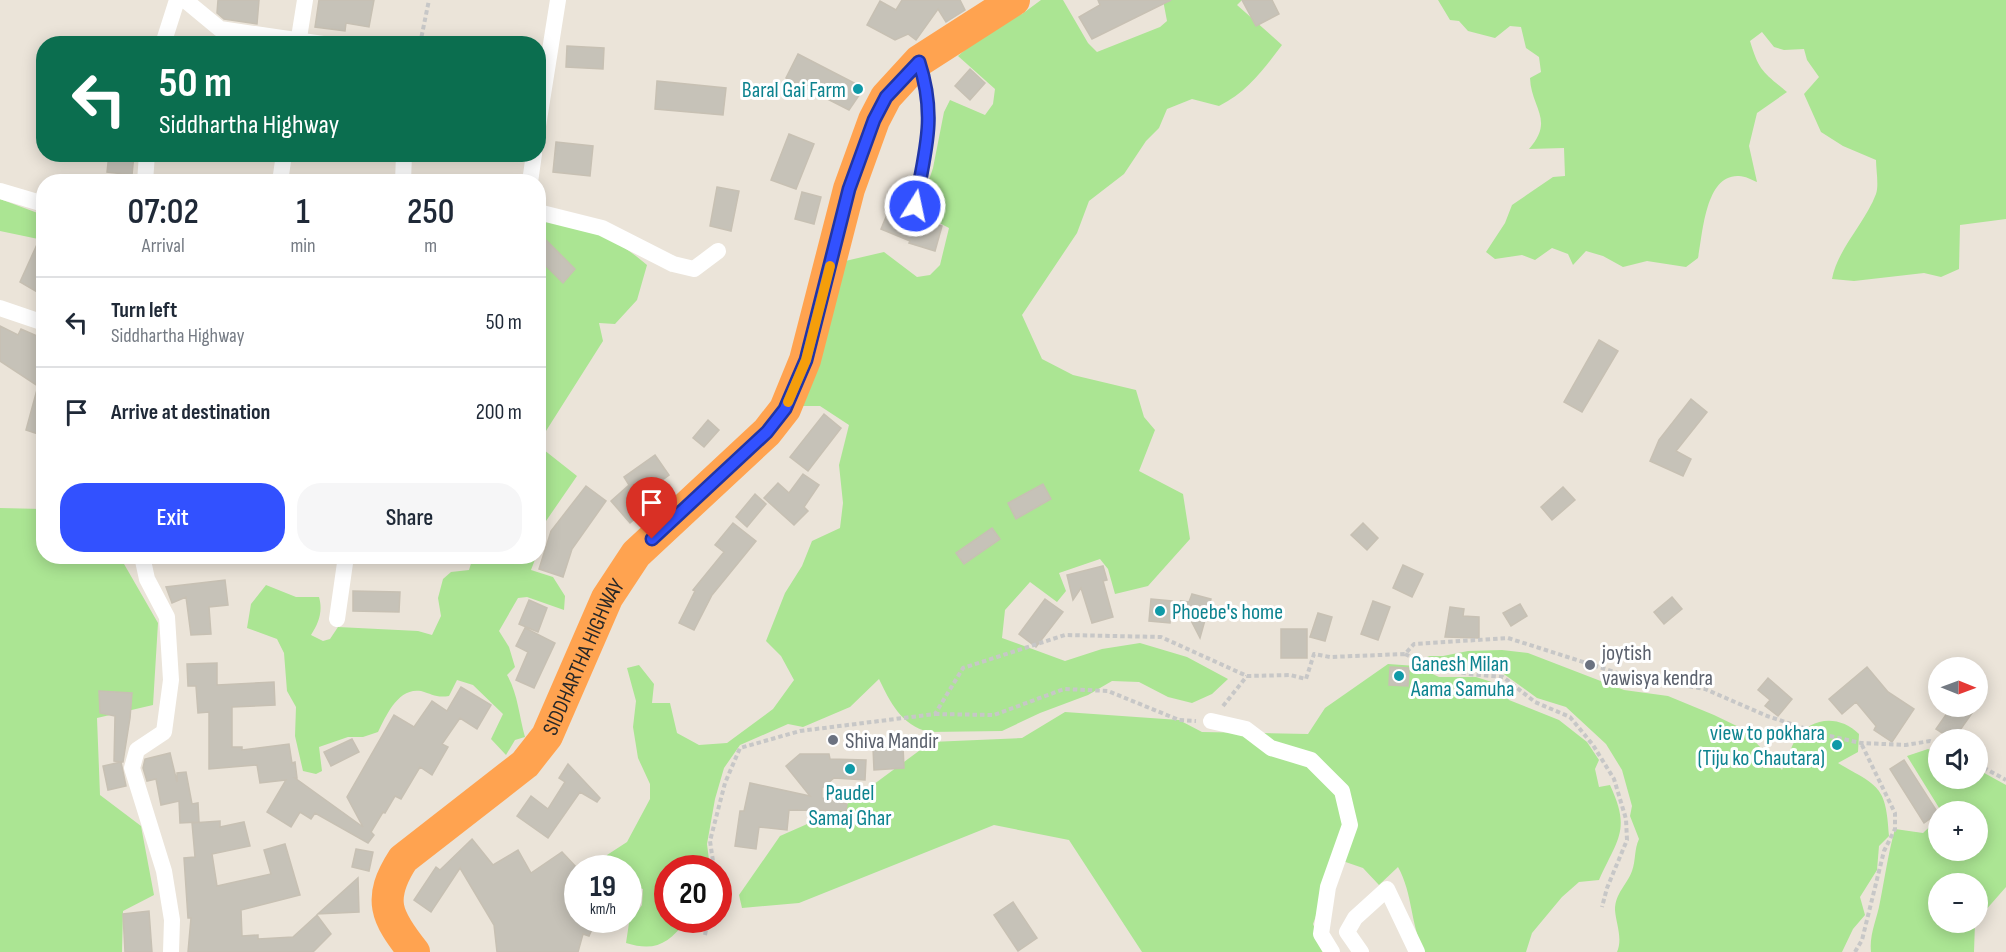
<!DOCTYPE html>
<meta charset="utf-8">
<style>
:root{--surface:#fff;--page:#f6f6f7;--text:#1f2937;--muted:#747a83;--line:#e0e1e3;--accent:#3251ff}
body{margin:0;font-family:"Sofia Sans Condensed",sans-serif;background:var(--page);color:var(--text);height:100vh;display:flex;flex-direction:column;font-size:22px;white-space:nowrap}
*{box-sizing:border-box;margin:0}
p{font-size:20px;color:var(--muted)}
.icon{flex:none;width:33px;height:33px;fill:none;stroke:currentColor;stroke-width:2;stroke-linecap:round;stroke-linejoin:round}
.map{position:relative;flex:1;overflow:hidden}
.details{position:absolute;left:36px;top:174px;width:510px;height:390px;display:flex;flex-direction:column;background:var(--surface);border-radius:24px;box-shadow:0 3px 15px #0003}
.details>*{flex:none}
.guide{position:absolute;left:36px;top:36px;width:510px;height:126px;border-radius:24px;box-shadow:0 3px 15px #0003;background:#0b6e4f;color:#fff;overflow:hidden}
.needle{width:39px;rotate:91deg}
.tools{position:absolute;left:1928px;top:657px;display:grid;gap:12px}
.tools a{display:grid;place-items:center;width:60px;height:60px;border-radius:50%;background:var(--surface);box-shadow:0 3px 15px #0003;font-size:30px}
.speed{position:absolute;left:564px;top:855px;display:flex;gap:12px;font-size:30px;font-weight:700;text-align:center}
.speed>*{display:grid;place-content:center;width:78px;height:78px;border-radius:50%;background:var(--surface);box-shadow:0 3px 15px #0003;line-height:1}
.speed small{font-size:15px;font-weight:400}
.speed .limit{border:9px solid #d22;background:#fff;color:#111}
.pin{position:absolute;display:grid;place-items:center;width:51px;height:51px;color:#fff;margin:-62px -26px;border-radius:50% 50% 50% 0;rotate:-45deg;box-shadow:0 0 6px #0007}
.pin .icon{rotate:45deg}
.me{position:absolute;width:66px;margin:-33px;rotate:10deg;stroke-linejoin:round;filter:drop-shadow(0 0 4px #0008)}
.turn{display:flex;align-items:center;gap:21px;height:126px;padding:0 24px;font-size:27px}
.turn .icon{width:78px;height:78px;stroke-width:2.5}
.turn b{display:block;font-size:42px;line-height:51px}
.eta{display:flex;justify-content:space-evenly;align-items:center;height:102px;text-align:center}
.eta b{font-size:36px;font-weight:600;line-height:42px}
.cta{display:flex;gap:12px;margin-top:auto;padding:12px 24px}
.cta a{flex:1;height:69px;border-radius:24px;background:var(--accent);color:#fff;font-size:24px;font-weight:600;line-height:69px;text-align:center}
.cta a+a{background:var(--page);color:var(--text)}
ul{padding:0;list-style:none}
li{display:flex;align-items:center;gap:18px;height:90px;padding:0 24px;border-top:2px solid var(--line)}
li div{flex:1}
li b{display:block;font-size:22px}
li em{font-style:normal}
.map>svg:first-child{display:block}
.green{fill:#abe593}
.building{fill:#c6c2b8;stroke:#c7c0b3;stroke-width:1.5}
.lines{fill:none;stroke-linecap:round;stroke-linejoin:round}
.path{stroke:#c7c7c7;stroke-width:4;stroke-dasharray:4.5 3;stroke-linecap:butt}
.lane{stroke:#fff;stroke-width:8}
.street{stroke:#fff;stroke-width:16}
.highway{stroke:#ffa350;stroke-width:32}
.route-casing{stroke:#2035a6;stroke-width:15}
.route{stroke:#3251ff;stroke-width:10}
.slow{stroke:#f59e0b;stroke-width:10}
.culture-dot{fill:#0f9aa8;stroke:#fff;stroke-width:2}
.worship-dot{fill:#6b7280;stroke:#fff;stroke-width:2}
.labels{text-anchor:middle;stroke-width:6;stroke-linejoin:round;paint-order:stroke}
.culture-label{font-size:22px;fill:#0d838f;stroke:#fff;text-anchor:end}
.worship-label{font-size:22px;fill:#5b616d;stroke:#fff;text-anchor:start}
.street-label{font-size:22px;fill:#282828;stroke:#fff}
</style>
<div class="map">
<svg width="2006" height="952" viewBox="0 0 2006 952">
<rect width="100%" height="100%" fill="#ebe4d9"/>
<!-- green -->
<path class="green" d="M1041 0H1063L1088 43 1097 52 1160 27 1167 21 1163 0H1242L1237 5 1282 45C1263 70 1248 91 1219 106L1192 99 1167 109 1159 128 1146 141 1124 174 1089 201 1077 233 1022 315 1042 359 1073 375 1136 390 1144 417 1155 430 1139 471 1183 494 1190 539 1148 586 1115 594 1108 569 1100 559 1059 573 1066 591 1057 602 1030 582 1005 610 1002 638 1065 661 1102 649 1140 643 1187 657 1228 679 1212 694 1192 703 1168 697 1139 682 1112 681 1088 695 1040 713 1002 731 929 732C901 725 890 702 879 679L850 707 803 727 788 724 740 745 724 768 715 799 707 844 710 868H668V920H687C668 944 655 952 626 943L629 923 642 905 643 889 629 885 628 868H613L606 859 607 855 627 842 650 799V784L638 758 633 727 636 701 627 668 639 665 654 684 652 703H670L677 733 699 745 727 743 773 709 794 680 781 656 766 641 785 593 802 566 812 541 840 528 843 503 839 465 849 425 820 406H795L841 262 884 252 917 277 930 275 940 265 949 228 924 215 922 201 933 168 944 112 950 100 985 115 993 104 995 89 958 56 1000 19 1022 14Z
M1438 0H2006V219L1960 225 1959 269 1941 277 1924 273 1854 281 1832 279C1837 250 1865 223 1876 194 1879 185 1876 170 1876 160L1843 146 1821 132 1804 94 1819 77 1807 60 1804 49 1784 50 1774 47 1762 32 1750 41C1759 71 1763 72 1787 92L1757 113 1749 146 1757 182C1752 180 1745 176 1739 176 1705 174 1703 234 1698 258L1686 267 1647 261 1623 267 1603 256 1586 251 1573 265 1568 254 1552 248 1535 260 1522 255 1495 259 1486 252 1505 223 1512 205 1553 177 1565 176 1564 148 1529 149C1555 120 1531 108 1530 78L1541 72 1539 57 1526 48 1521 27 1510 26 1495 38 1468 31 1459 21 1450 20Z
M0 199 43 215V240L0 231Z
M539 219C588 230 607 231 647 265L637 300 615 324 599 323 603 341 539 442Z
M539 446 577 476 546 521 539 550Z
M0 508 43 509 44 556 120 557 158 623 153 705 97 718 100 795 141 826 154 895 123 911 122 952H0Z
M473 557H536L531 570 553 577 565 596 564 610 527 597 518 598 499 631 509 647 515 667 507 675C518 694 519 716 525 737L515 740 506 755 491 739 503 714 473 685 457 680 449 696C436 698 432 694 421 691 398 687 386 716 378 732L363 737H348L319 747 322 771 316 774 303 771 295 736 296 707 287 691 284 653 277 639 247 628 251 604 266 585 296 597H319C323 611 319 623 311 635L323 641 330 639 338 627 418 631 432 635 441 616 438 598 443 579 451 572 469 570Z
M1502 650 1528 653 1624 690 1668 696 1714 715 1743 729 1782 770C1787 761 1790 749 1795 740 1811 716 1840 715 1859 734L1858 752 1838 763C1879 787 1886 785 1889 836L1879 846 1877 870 1860 897 1865 915 1853 929 1842 952H1617C1623 938 1616 924 1615 910 1615 893 1627 885 1632 871 1636 860 1634 850 1639 839L1630 816 1632 806 1622 770 1606 744 1566 707 1537 698 1501 672 1465 669 1427 656H1443L1468 651Z
M1388 664 1416 666 1439 677H1476L1498 684 1509 700 1559 720 1587 742 1599 760 1595 769 1599 787 1610 785C1631 830 1618 838 1599 880L1579 882 1562 897 1532 933 1526 952H1424C1410 923 1413 894 1398 867L1379 885 1363 868 1331 857 1323 896 1313 924 1324 952H1142L1069 840 994 825 799 903 742 908 739 895 780 836 839 810 931 742 1022 738 1065 712 1179 720 1202 732 1308 734 1325 708Z
M1928 749 1938 752V778H1977V769L2006 785V887L1977 920V884H1938V922L1975 923 1974 952H1871C1869 935 1877 919 1880 902 1885 877 1888 854 1895 829L1923 833 1938 819V850H1977V812L1941 811 1907 756Z"/>
<!-- building -->
<path class="building" d="M218 0H259L257 24 224 19 217 13Z
M319 0H374L369 27 346 23 345 31 315 27Z
M902 0H960L965 10 946 22 938 9 916 40 908 34 895 40 867 25 880 1 896 10Z
M1098 0H1171L1092 39 1079 17 1100 5Z
M1242 0H1272L1279 14 1256 26Z
M567 46 604 48 603 69 566 67Z
M798 54 864 88 849 110 786 78Z
M970 69 985 83 970 100 955 86Z
M657 81 726 88 723 115 655 109Z
M789 134 814 144 796 189 771 180Z
M556 142 593 146 590 176 553 172Z
M109 154H134L132 175 107 172Z
M717 187 739 191 731 231 710 226Z
M802 192 821 197 814 224 795 219Z
M895 195 909 201 903 214 942 226 935 251 909 243 910 241 881 229Z
M44 229V296L20 282Z
M538 232 575 269 563 283 538 258Z
M0 326 18 335 21 329 44 339V436L26 430 38 386 0 361Z
M1599 340 1618 351 1582 412 1564 402Z
M1691 399 1707 412 1676 451 1691 459 1683 476 1650 461 1659 440Z
M824 414 841 428 808 471 790 457Z
M708 420 719 430 704 447 693 438Z
M655 455 669 475 637 499 646 509 630 523 611 501 629 485 624 477Z
M803 474 819 485 804 507 808 511 794 525 764 498 778 483 789 493Z
M1043 484 1051 499 1016 519 1008 503Z
M586 486 606 501 572 549 563 577 539 569 551 531Z
M1563 487 1575 500 1552 520 1541 507Z
M755 494 766 504 747 527 736 517Z
M733 523 756 541 712 595 694 630 679 623 695 591 693 590 724 552 715 545Z
M1363 523 1378 538 1367 550 1351 535Z
M992 528 1000 539 964 564 956 553Z
M1403 565 1423 574 1412 597 1393 588Z
M1103 566 1107 580 1103 581 1113 617 1092 623 1081 588 1073 600 1067 575Z
M225 580 228 605 209 607 211 634 191 635 186 597 172 603 166 587Z
M353 591 400 592 399 612 353 611Z
M1192 594 1211 599 1200 638 1181 601 1189 602Z
M1672 597 1682 609 1664 624 1654 612Z
M1045 599 1063 612 1036 647 1019 634Z
M1151 599 1172 601 1170 623 1149 621Z
M529 600 547 608 538 632 519 624Z
M1373 601 1390 607 1378 640 1361 634Z
M1520 604 1527 616 1511 626 1503 613Z
M1450 607 1464 609 1463 616 1479 617V638L1445 637Z
M1318 613 1332 617 1325 641 1310 637Z
M525 628 555 643 534 688 516 680 528 652 516 646Z
M1281 629H1307V658H1281Z
M217 663V685L274 682 275 705 232 707V747H242V750L289 744 292 763 295 762 297 778H295L363 827 347 797 394 715 414 727 432 701 447 711 461 687 491 705 477 729 460 718 442 744 448 747 432 775 420 767 401 799 395 796 385 813 383 812 371 832 374 835 368 843 315 813 311 819 300 812 291 827 267 812 286 780 260 783 257 765 209 769V712L198 713 196 686H188L187 664Z
M1390 667 1409 668 1408 686 1389 685Z
M1867 667 1888 692 1914 709 1892 742 1874 730 1876 726 1856 702 1842 714 1829 699Z
M1768 678 1792 699 1778 716 1765 706 1770 700 1758 690Z
M99 691 132 693 130 718 123 762 114 761 115 716 100 713Z
M1952 706H1977L1953 740 1936 729Z
M352 739 359 752 331 766 324 752Z
M903 746 904 768 874 770 873 748Z
M170 753 177 782V773L186 772 192 804 198 803 199 822 180 823 179 801 161 805 156 779 147 781 143 768 145 759Z
M800 754H829L830 759 866 760 865 780 834 778 822 788V798L847 804 846 811 789 810 787 830 759 827 756 849 735 846 740 811H744L750 783 810 796 786 766Z
M1904 760 1938 813 1924 823 1890 769Z
M121 762 126 786 108 790 103 766Z
M568 764 600 798 597 802 580 792 548 838 517 816 531 796 548 809 565 782 559 778Z
M220 821V827L244 822 250 846 212 854 217 886 271 874 264 850 285 844 300 895 241 910 242 936 258 935V939L293 937 317 915 331 934 313 952H188L191 918H188L184 858 195 857 192 823Z
M472 839 493 865 518 850 531 873 562 852 578 869V873L564 885 570 903 578 906V920H596L589 936 583 934 578 952H497L494 925 460 868 431 912 414 900 436 867 440 870Z
M356 849 373 852 369 871 352 867Z
M358 878 359 912 318 914Z
M1013 902 1037 938 1018 951 994 915Z
M149 911 152 952H125L123 914Z"/>
<g class="lines">
<!-- path -->
<path class="path" d="M420 44 429 0
M1405 654 1430 666 1469 674 1503 677 1535 702 1570 717 1593 745 1614 779 1626 819 1627 840 1607 888 1602 907
M1223 706 1247 676
M935 714 994 715 1064 689 1108 691 1179 720 1196 721
M1977 764 2006 780
M714 868 710 841 725 783 740 748 800 731 935 714 963 668 1065 635 1161 637 1247 676 1290 675 1306 679 1314 654 1330 657 1405 654 1414 644 1508 638 1624 675 1705 689 1767 716 1825 735 1861 743 1906 745 1930 741 1938 744
M705 935 708 920
M1855 952 1862 940 1884 851 1895 829V813L1861 743"/>
<!-- lane -->
<path class="lane" d="M915 206C923 161 937 116 922 70"/>
<!-- street -->
<path class="street" d="M185 0 220 29 323 44
M163 44 177 0
M298 44 305 0
M538 126 558 0
M145 182 147 154
M280 182 284 154
M403 182 404 154
M530 182 534 154
M0 191 44 204
M538 212 602 228 673 264 694 269 718 251
M0 308 44 323
M142 556 147 579 167 617 171 680 164 732 137 750 132 768 164 871 172 920 171 952
M337 619 346 556
M1211 721 1246 729 1271 748 1311 760 1342 791 1350 825 1328 887 1321 934 1332 952
M1361 952 1347 932 1355 918 1387 889 1417 952"/>
<!-- highway -->
<path class="highway" id="s1" d="M414 952C386 917 377 899 403 859L525 764 547 736 607 598 636 554 767 432 785 409 805 360 849 189 874 120 886 97 919 61 1014 0"/>
</g>
<g class="lines">
<defs>
<path id="route" d="M652 539 767 432 785 409 806 360 849 189 874 120 886 97 919 62C937 117 925 151 915 206"/>
</defs>
<!-- route casing -->
<use href="#route" class="route-casing"/>
<!-- route -->
<use href="#route" class="route"/>
<!-- slow -->
<path class="slow" d="M788 402 806 360 830 266"/>
</g>
<!-- markers -->
<g class="culture-dot">
<circle cx="858" cy="89" r="6"/>
<circle cx="1160" cy="611" r="6"/>
<circle cx="1399" cy="676" r="6"/>
<circle cx="1837" cy="745" r="6"/>
<circle cx="850" cy="769" r="6"/>
</g>
<g class="worship-dot">
<circle cx="1590" cy="665" r="6"/>
<circle cx="833" cy="740" r="6"/>
</g>
<g class="labels">
<!-- culture labels -->
<g class="culture-label">
<text x="846" y="97">Baral Gai Farm</text>
<text x="1172" y="619" text-anchor="start">Phoebe's home</text>
<text x="1411" y="671" text-anchor="start">Ganesh Milan<tspan x="1411" dy="25">Aama Samuha</tspan></text>
<text x="1825" y="740">view to pokhara<tspan x="1825" dy="25">(Tiju ko Chautara)</tspan></text>
<text x="850" y="800" text-anchor="middle">Paudel<tspan x="850" dy="25">Samaj Ghar</tspan></text>
</g>
<!-- worship labels -->
<g class="worship-label">
<text x="1602" y="660">joytish<tspan x="1602" dy="25">vawisya kendra</tspan></text>
<text x="845" y="748">Shiva Mandir</text>
</g>
<!-- street labels -->
<g class="street-label">
<text dy="8" stroke="none"><textPath href="#s1" startOffset="381">SIDDHARTHA HIGHWAY</textPath></text>
</g>
</g>
</svg>
<div class="tools">
<a><svg class="needle" viewBox="-14 -14 28 28"><path d="M0-13l5 13h-10z" fill="#e53935"/><path d="M0 13l5-13h-10z" fill="#747a83"/></svg></a>
<a><svg class="icon" aria-label="sound" viewBox="0 0 24 24"><path d="M4 9h4l5-4v14l-5-4H4zM17 9q2 3 0 6"/></svg></a>
<a>+</a>
<a>−</a>
</div>
<div class="speed"><div>19<small>km/h</small></div><div class="limit">20</div></div>
<div class="pin" style="left:652px;top:539px;background:#d93025"><svg class="icon" aria-label="arrive" viewBox="0 0 24 24"><path d="M6 21V4h12l-3 4 3 4H6"/></svg></div>
<svg class="me" style="left:915px;top:206px" viewBox="-20 -20 40 40"><circle r="17" fill="#3251ff" stroke="#fff" stroke-width="3"/><path d="M0-11L8 9 0 5-8 9z" fill="#fff"/></svg>
<div class="guide">
<div class="turn"><svg class="icon" aria-label="left" viewBox="0 0 24 24"><path d="M17 20v-9H6M10 6l-5 5 5 5"/></svg><div><b>50 m</b>Siddhartha Highway</div></div>
</div>
<section class="details">
<div class="eta">
<div><b>07:02</b><p>Arrival</p></div>
<div><b>1</b><p>min</p></div>
<div><b>250</b><p>m</p></div>
</div>
<ul>
<li><svg class="icon" aria-label="left" viewBox="0 0 24 24"><path d="M17 20v-9H6M10 6l-5 5 5 5"/></svg><div><b>Turn left</b><p>Siddhartha Highway</p></div><em>50 m</em></li>
<li><svg class="icon" aria-label="arrive" viewBox="0 0 24 24"><path d="M6 21V4h12l-3 4 3 4H6"/></svg><div><b>Arrive at destination</b></div><em>200 m</em></li>
</ul>
<div class="cta"><a>Exit</a><a>Share</a></div>
</section>
</div>
